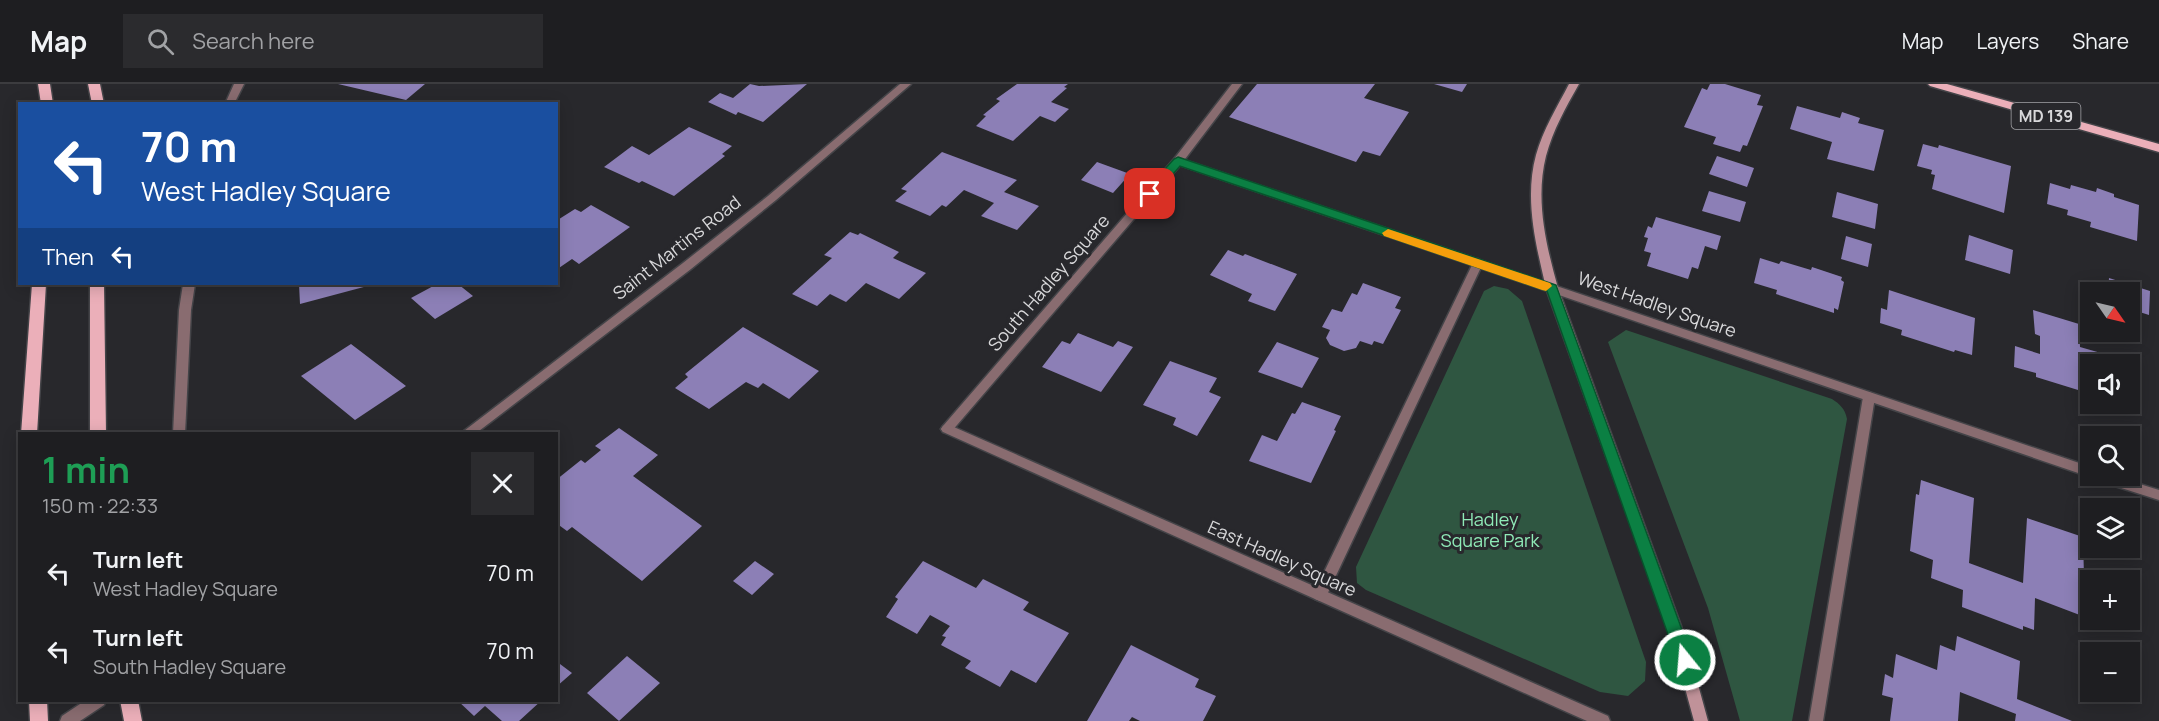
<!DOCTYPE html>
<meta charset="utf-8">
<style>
:root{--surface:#1e1e21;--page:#2b2b2e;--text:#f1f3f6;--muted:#a1a2a5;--line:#3c3c3f}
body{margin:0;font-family:Manrope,sans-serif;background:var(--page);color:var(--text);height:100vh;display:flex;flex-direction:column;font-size:22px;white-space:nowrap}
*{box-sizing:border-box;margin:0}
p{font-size:20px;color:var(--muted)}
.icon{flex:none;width:33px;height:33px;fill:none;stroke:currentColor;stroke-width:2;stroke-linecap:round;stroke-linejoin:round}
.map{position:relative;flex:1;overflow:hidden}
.details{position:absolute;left:18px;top:348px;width:540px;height:270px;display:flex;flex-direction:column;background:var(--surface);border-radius:0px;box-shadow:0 3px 15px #0003,0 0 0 2px var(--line)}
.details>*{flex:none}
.hud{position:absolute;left:18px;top:18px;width:540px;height:183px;border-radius:0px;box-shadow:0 3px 15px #0003,0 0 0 2px var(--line);background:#1a4fa0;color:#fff;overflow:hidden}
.needle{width:39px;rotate:124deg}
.controls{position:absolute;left:2080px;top:198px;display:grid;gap:12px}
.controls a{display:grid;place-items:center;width:60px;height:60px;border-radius:0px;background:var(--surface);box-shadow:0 3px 15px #0003,0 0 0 2px var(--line);font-size:30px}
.pin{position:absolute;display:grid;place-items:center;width:51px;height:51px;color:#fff;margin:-26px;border-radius:12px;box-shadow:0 3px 9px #0006}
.me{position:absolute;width:66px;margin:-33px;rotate:343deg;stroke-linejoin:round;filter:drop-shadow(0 0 4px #0008)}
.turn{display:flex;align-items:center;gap:21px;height:126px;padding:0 24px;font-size:27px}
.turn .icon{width:78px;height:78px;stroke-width:2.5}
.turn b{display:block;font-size:42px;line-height:51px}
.then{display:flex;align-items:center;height:57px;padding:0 24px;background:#0003;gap:12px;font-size:22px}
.round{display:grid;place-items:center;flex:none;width:63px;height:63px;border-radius:0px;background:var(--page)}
.overview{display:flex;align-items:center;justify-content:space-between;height:102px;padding:0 24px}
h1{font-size:36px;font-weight:700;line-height:45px;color:#1e9e55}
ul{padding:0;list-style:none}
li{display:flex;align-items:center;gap:18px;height:78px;padding:0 24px}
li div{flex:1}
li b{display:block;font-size:22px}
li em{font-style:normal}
header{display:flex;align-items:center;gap:36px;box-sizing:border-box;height:84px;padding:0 30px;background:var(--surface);border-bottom:2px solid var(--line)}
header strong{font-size:28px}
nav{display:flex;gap:33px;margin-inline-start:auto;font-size:21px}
.search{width:420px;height:54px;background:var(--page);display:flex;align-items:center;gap:15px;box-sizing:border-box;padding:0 21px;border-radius:0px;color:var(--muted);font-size:22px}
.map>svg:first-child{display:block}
.green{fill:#2f5641}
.building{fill:#8c7fb6}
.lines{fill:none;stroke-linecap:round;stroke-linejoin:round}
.lane-casing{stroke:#444448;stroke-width:3}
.street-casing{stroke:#444448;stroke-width:3}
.secondary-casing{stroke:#444448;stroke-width:3}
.primary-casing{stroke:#444448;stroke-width:3}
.lane{fill:#896c70;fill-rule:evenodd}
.street{fill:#896c70;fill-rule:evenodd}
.secondary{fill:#c09299;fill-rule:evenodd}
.primary{fill:#ebafb9;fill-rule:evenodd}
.route{fill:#0b8043;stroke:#07532c;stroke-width:1.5}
.slow{fill:#f59e0b}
.labels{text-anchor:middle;stroke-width:6;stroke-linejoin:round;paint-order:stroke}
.shield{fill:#28282c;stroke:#a3a3a6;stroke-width:1.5}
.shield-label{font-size:16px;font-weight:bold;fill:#d8d8da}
.street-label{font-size:18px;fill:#d8d8da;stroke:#28282c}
.park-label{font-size:18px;fill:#8feab7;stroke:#28282c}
</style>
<header>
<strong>Map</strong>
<div class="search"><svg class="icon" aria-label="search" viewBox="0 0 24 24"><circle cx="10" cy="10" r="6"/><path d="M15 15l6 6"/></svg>Search here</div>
<nav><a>Map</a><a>Layers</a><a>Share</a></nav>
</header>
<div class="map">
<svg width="2159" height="637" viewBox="0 0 2159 637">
<rect width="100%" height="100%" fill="#28282c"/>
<!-- green -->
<path class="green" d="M1494 202 1508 205 1522 217 1646 578 1645 597 1628 612 1600 608 1366 506 1357 499 1356 483 1484 207Z
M1626 246 1832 315C1840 320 1845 325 1847 335L1792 637H1740L1708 524 1608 258Z"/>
<!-- building -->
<path class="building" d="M338 0H425L406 16Z
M750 0 759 2 807 0 763 38 738 28 736 31 708 18 720 9 733 14Z
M1017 0H1068L1064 3 1067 4 1051 18 1069 25 1055 38 1040 32 1013 57 976 42 986 32 983 31 1000 17 996 15Z
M1257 0H1375L1364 14 1409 28 1380 72 1363 67 1356 78 1229 33Z
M1434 0H1467L1462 8Z
M1710 0H1725L1761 11 1757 21 1763 22 1747 62 1743 61 1740 68 1713 60 1716 53 1684 43 1702 4 1707 6Z
M1797 22 1840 34 1842 28 1860 34 1858 39 1884 46 1874 87 1827 75 1832 58 1790 45Z
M689 43 732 62 722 70 725 72 674 112 642 97 639 99 604 83 632 62 649 71Z
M1923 60 1938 64 1939 61 2011 82 2004 129 1932 105 1935 91 1931 90 1932 86 1917 82Z
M942 68 1017 96 1004 108 1039 122 1017 146 981 132 994 119 964 106 946 123 942 121 930 132 895 117 907 107 901 105Z
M1717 72 1754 84 1747 103 1709 90Z
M1097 78 1130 90 1113 109 1081 96Z
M2050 99 2070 105 2071 101 2096 108 2097 104 2114 110V113L2139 121 2137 157 2090 143 2091 138 2067 131 2068 126 2047 120Z
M1709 107 1746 118 1740 138 1702 127Z
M1837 108 1878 120 1875 145 1832 133Z
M591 121 630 143 579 180 572 175 556 186V137L575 125 581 128Z
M1656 133 1721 152 1717 166 1705 162 1698 185 1692 183 1688 195 1647 182 1651 169 1644 167 1648 154 1644 153 1648 142 1652 144Z
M850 148 858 151 860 149 899 168 893 174 926 189 899 215 866 199 846 218 830 210 817 222 792 210 832 174 824 171Z
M1969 151 2013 166 2010 190 1965 176Z
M1846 152 1872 160 1868 183 1841 175Z
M1228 166 1243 172 1245 170 1297 190 1275 227 1248 217 1252 210 1210 191Z
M1760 174 1779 180 1781 177 1811 186 1812 183 1842 193 1841 196 1844 198 1838 226 1834 224V229L1776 210 1777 206 1754 199Z
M2109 194 2150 207 2149 231 2130 225V208H2108Z
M1363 199 1401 213 1395 224 1401 226 1383 260 1374 257 1372 261 1360 257 1356 264 1344 267 1330 261 1326 254 1330 246 1322 243 1332 225 1342 228 1352 209 1357 211Z
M299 200H375L300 220Z
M437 200H458L473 212 435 235 411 214Z
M1889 206 1975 234 1972 271 1955 266 1954 268 1901 251 1902 246 1880 239 1881 224 1887 226Z
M2033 226 2079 240 2080 263 2115 273V280H2091V310L2036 293V289L2014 283 2015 262 2040 270V252L2035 250Z
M743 243 819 287 789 315 763 299 758 304 746 298 709 325 675 304 688 293 685 290Z
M1078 249 1113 263 1118 257 1133 263 1101 308 1042 283 1062 257 1070 260Z
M1277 258 1319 274 1302 304 1258 288Z
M351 260 406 302 355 336 301 292Z
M1170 277 1217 294 1209 308 1221 313 1197 352 1173 341 1176 334 1143 321Z
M1302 318 1341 332 1334 346 1336 347 1311 399 1249 377 1262 351 1277 357 1292 329 1295 330Z
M619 344 658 371 633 392 702 442 642 497 572 443 567 447 556 439 558 400 556 396 581 376 585 379 601 366 595 362Z
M1921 396 1974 414 1969 479 2023 499 2027 434 2083 453 2085 533 2035 514 2034 546 2023 542V546L1962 523 1963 506 1931 494 1933 476 1910 467 1916 410 1919 411Z
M755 477 774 490 752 511 733 497Z
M923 477 976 504 983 495 1029 518 1023 526 1069 549 1036 599 1011 586 1000 603 965 584 971 577 941 561 946 553 942 552 950 542 930 531 917 550 886 533 898 515 895 513Z
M1957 552 2020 577 2017 615 2072 637H2015L2016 630 1960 608 1958 637H1890L1893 614 1882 611 1885 590 1893 594 1896 570 1937 586 1940 561 1955 567Z
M1131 561 1199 595 1195 603 1216 612 1203 637H1140L1132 633 1129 637H1087Z
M627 572 660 599 619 637 587 609Z
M556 577 572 589 556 603Z
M457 616H542L519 637H502L485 622 474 632Z"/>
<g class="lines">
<defs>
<path id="lane" d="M1232 0H1242L1182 79 951 348H943L941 345 943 342 1174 75Z
M1478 175 1483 179 1325 515 1320 517 1315 515 1313 511 1315 507 1473 179Z
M1869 308 1873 310 1875 313 1823 637H1809L1863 313 1865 310Z"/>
<path id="street" d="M234 0H244L234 20H225Z
M900 0H911L776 116 691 185 475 350H460L683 179 768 112Z
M1178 74 2091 383V392H2114L2159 406V416L2096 396 2094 392H2087L1174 79 1173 77Z
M183 200H195L191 226 185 350H173L179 226Z
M947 340 1608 632 1610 637H1587L943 348 941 345 943 342Z
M86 616H106L104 621 80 637H60L62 632Z"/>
<path id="secondary" d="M1569 0H1579C1566 23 1553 46 1546 72 1535 116 1546 161 1558 204L1685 553 1708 637H1694L1671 553 1546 204C1536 161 1524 115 1536 71 1543 46 1557 23 1569 0Z"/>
<path id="primary" d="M38 0H50L53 20H41Z
M88 0H100L104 20H92Z
M1928 0H1947L2159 60V68L1930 2Z
M32 200H46L37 350H21Z
M90 200H104L106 350H90Z
M29 616H47L48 637H30Z
M120 616H138L142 637H124Z"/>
</defs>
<!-- lane casing -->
<use href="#lane" class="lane-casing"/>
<!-- street casing -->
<use href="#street" class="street-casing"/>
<!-- secondary casing -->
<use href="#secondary" class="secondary-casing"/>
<!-- primary casing -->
<use href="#primary" class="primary-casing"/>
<!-- lane -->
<use href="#lane" class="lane"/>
<!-- street -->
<use href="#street" class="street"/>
<!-- secondary -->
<use href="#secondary" class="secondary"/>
<!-- primary -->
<use href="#primary" class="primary"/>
</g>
<!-- route -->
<path class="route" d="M1178 73 1556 201 1693 576 1690 581 1685 583 1679 581 1677 576 1547 207 1180 82 1154 112H1145V107L1174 75Z"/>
<!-- slow -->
<path class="slow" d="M1388 145 1550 199 1552 202 1546 207 1542 206 1384 152 1382 149Z"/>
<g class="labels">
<!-- shield labels -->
<rect class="shield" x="2011.5" y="19" width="69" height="26" rx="4.5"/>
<g class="shield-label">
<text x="2046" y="38">MD 139</text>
</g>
<!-- street labels -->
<g class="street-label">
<text transform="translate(677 164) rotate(-38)" y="6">Saint Martins Road</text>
<text transform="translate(1049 199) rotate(-49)" y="6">South Hadley Square</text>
<text transform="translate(1657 221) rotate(19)" y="6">West Hadley Square</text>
<text transform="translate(1282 475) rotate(24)" y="6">East Hadley Square</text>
</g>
<!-- park labels -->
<g class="park-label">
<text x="1490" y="442">Hadley<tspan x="1490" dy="21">Square Park</tspan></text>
</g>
</g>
</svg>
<div class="controls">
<a><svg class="needle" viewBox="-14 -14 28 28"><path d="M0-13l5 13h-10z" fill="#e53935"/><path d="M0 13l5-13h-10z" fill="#a1a2a5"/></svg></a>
<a><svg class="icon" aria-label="sound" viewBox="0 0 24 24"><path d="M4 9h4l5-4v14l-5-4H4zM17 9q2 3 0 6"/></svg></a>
<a><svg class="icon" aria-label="search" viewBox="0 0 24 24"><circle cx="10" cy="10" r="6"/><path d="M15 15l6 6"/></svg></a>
<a><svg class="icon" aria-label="layers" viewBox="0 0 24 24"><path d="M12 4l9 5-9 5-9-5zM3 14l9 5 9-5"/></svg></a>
<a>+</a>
<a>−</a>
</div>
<div class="pin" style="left:1150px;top:110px;background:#d93025"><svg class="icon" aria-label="arrive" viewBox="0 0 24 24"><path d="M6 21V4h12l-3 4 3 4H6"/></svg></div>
<svg class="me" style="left:1685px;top:576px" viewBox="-20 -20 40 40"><circle r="17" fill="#0b8043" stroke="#fff" stroke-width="3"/><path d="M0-11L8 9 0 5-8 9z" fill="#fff"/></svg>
<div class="hud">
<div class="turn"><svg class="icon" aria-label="left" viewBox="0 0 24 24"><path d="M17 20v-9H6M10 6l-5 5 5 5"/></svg><div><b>70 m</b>West Hadley Square</div></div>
<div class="then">Then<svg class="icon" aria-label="left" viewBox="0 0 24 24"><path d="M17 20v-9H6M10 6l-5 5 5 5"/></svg></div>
</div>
<section class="details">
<div class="overview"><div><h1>1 min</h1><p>150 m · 22:33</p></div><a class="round"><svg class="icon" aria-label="close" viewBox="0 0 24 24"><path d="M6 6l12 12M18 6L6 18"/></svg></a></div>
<ul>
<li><svg class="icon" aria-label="left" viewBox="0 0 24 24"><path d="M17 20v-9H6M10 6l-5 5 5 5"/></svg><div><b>Turn left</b><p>West Hadley Square</p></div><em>70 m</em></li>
<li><svg class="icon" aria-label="left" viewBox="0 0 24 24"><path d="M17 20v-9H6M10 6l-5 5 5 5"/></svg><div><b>Turn left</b><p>South Hadley Square</p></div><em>70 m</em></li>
</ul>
</section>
</div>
